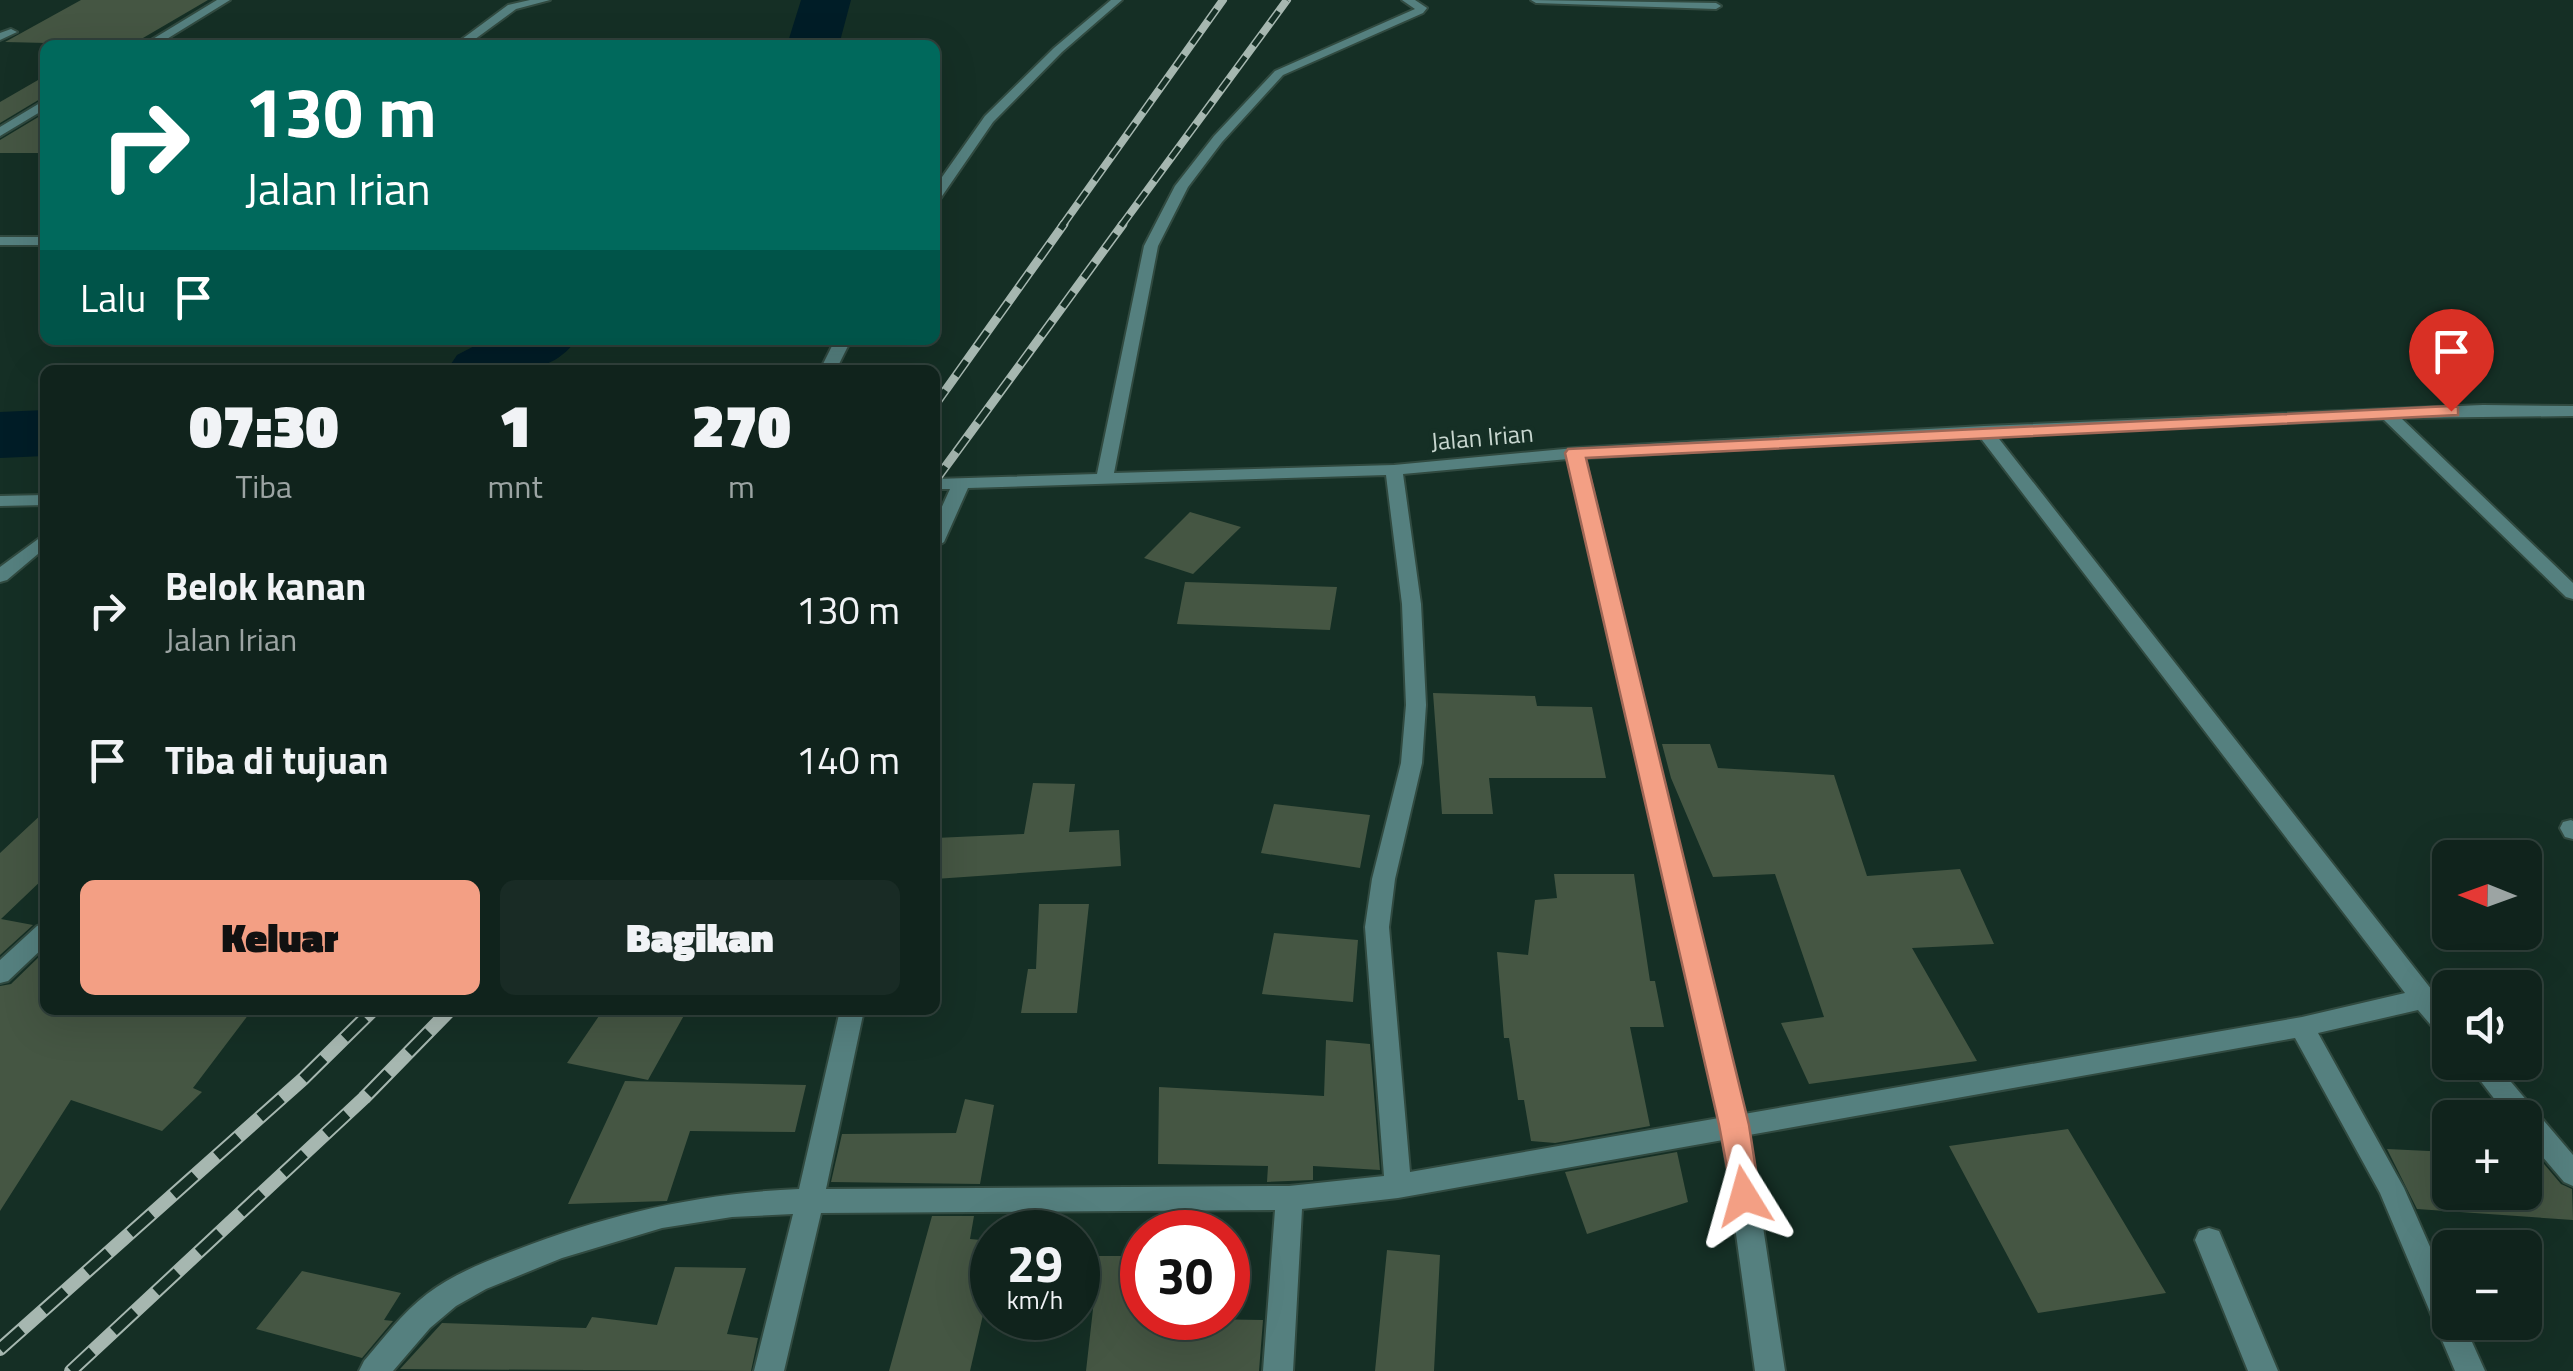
<!DOCTYPE html>
<html lang="id">
<meta charset="utf-8">
<style>
:root{--surface:#10231c;--page:#192b25;--text:#f1f3f6;--muted:#9ca4a3;--line:#30403b;--accent:#f39f84}
body{margin:0;font-family:"Titillium Web",sans-serif;background:var(--page);color:var(--text);height:100vh;display:flex;flex-direction:column;font-size:38px;white-space:nowrap}
*{box-sizing:border-box;margin:0}
p{font-size:32px;color:var(--muted)}
.icon{flex:none;width:55px;height:55px;fill:none;stroke:currentColor;stroke-width:2;stroke-linecap:round;stroke-linejoin:round}
.map{position:relative;flex:1;overflow:hidden}
.panel{position:absolute;left:40px;top:365px;width:900px;height:650px;display:flex;flex-direction:column;background:var(--surface);border-radius:15px;box-shadow:0 10px 40px #0002,0 0 0 2px var(--line)}
.panel>*{flex:none}
.guide{position:absolute;left:40px;top:40px;width:900px;height:305px;border-radius:15px;box-shadow:0 10px 40px #0002,0 0 0 2px var(--line);background:#00695c;color:#fff;overflow:hidden}
.needle{width:65px;rotate:271deg}
.tools{position:absolute;left:2432px;top:840px;display:grid;gap:20px}
.tools a{display:grid;place-items:center;width:110px;height:110px;border-radius:15px;background:var(--surface);box-shadow:0 10px 40px #0002,0 0 0 2px var(--line);font-size:50px}
.speed{position:absolute;left:970px;top:1210px;display:flex;gap:20px;font-size:50px;font-weight:700;text-align:center}
.speed>*{display:grid;place-content:center;width:130px;height:130px;border-radius:50%;background:var(--surface);box-shadow:0 10px 40px #0002,0 0 0 2px var(--line);line-height:1}
.speed small{font-size:25px;font-weight:400}
.speed .limit{border:15px solid #d22;background:#fff;color:#111}
.pin{position:absolute;display:grid;place-items:center;width:85px;height:85px;color:#fff;margin:-102px -42px;border-radius:50% 50% 50% 0;rotate:-45deg;box-shadow:0 0 10px #0007}
.pin .icon{rotate:45deg}
.me{position:absolute;width:110px;margin:-55px;rotate:352deg;stroke-linejoin:round;filter:drop-shadow(0 0 8px #0008)}
.turn{display:flex;align-items:center;gap:35px;height:210px;padding:0 40px;font-size:45px}
.turn .icon{width:130px;height:130px;stroke-width:2.5}
.turn b{display:block;font-size:70px;line-height:85px}
.then{display:flex;align-items:center;height:95px;padding:0 40px;background:#0003;gap:20px;font-size:38px}
.eta{display:flex;justify-content:space-evenly;align-items:center;height:170px;text-align:center}
.eta b{font-size:60px;font-weight:800;line-height:70px}
.button{display:flex;gap:20px;margin-top:auto;padding:20px 40px}
.button a{flex:1;height:115px;border-radius:15px;background:var(--accent);color:#111;font-size:40px;font-weight:800;line-height:115px;text-align:center}
.button a+a{background:var(--page);color:var(--text)}
ul{padding:0;list-style:none}
li{display:flex;align-items:center;gap:30px;height:150px;padding:0 40px}
li div{flex:1}
li b{display:block;font-size:38px}
li em{font-style:normal}
.map>svg:first-child{display:block}
.lines{fill:none;stroke-linecap:round;stroke-linejoin:round}
.river{fill:#001d27;fill-rule:evenodd}
.building{fill:#455643}
.street-casing{stroke:#314a40;stroke-width:4}
.street{fill:#55807f;fill-rule:evenodd}
.rail-far2-casing{stroke:#a6b7b0;stroke-width:8}
.rail-far1-casing{stroke:#a6b7b0;stroke-width:9}
.rail-casing{stroke:#a6b7b0;stroke-width:14}
.rail-far2{stroke:#152f25;stroke-width:5;stroke-dasharray:14;stroke-linecap:butt}
.rail-far1{stroke:#152f25;stroke-width:6;stroke-dasharray:18;stroke-linecap:butt}
.rail{stroke:#152f25;stroke-width:10;stroke-dasharray:29;stroke-linecap:butt}
.route{fill:#f39f84;stroke:#9e6756;stroke-width:2.5}
.labels{text-anchor:middle;stroke-width:9;stroke-linejoin:round;paint-order:stroke}
.street-label{font-size:25px;fill:#c7d6cf;stroke:#152f25}
</style>
<div class="map">
<svg width="2573" height="1371" viewBox="0 0 2573 1371">
<rect width="100%" height="100%" fill="#152f25"/>
<g class="lines">
<!-- river -->
<path class="river" d="M801 0H851L839 45H787Z
M486 340H576C547 382 492 370 447 370L457 355Z
M45 410V456L0 458V412Z"/>
</g>
<!-- building -->
<path class="building" d="M81 0H208L131 45 5 42Z
M45 76V96L0 123V102Z
M45 113V153H0V140Z
M1190 512 1241 527 1193 574 1144 558Z
M1185 582 1337 587 1330 630 1177 624Z
M1433 693 1535 696 1537 706 1592 707 1606 778H1489L1493 814H1442Z
M1662 744H1710L1718 768 1834 775 1867 876 1960 869 1994 944 1912 948 1977 1061 1809 1084 1781 1023 1824 1017 1775 874 1713 877 1671 778Z
M1033 783 1075 784 1069 832 1119 830 1121 866 935 879V838L1024 834Z
M1274 804 1370 815 1360 868 1261 853Z
M45 811V877L1 919 33 925 0 955V853Z
M1554 874H1634L1650 981H1655L1664 1027H1630L1650 1126 1555 1143 1531 1141 1524 1100H1518L1509 1038H1504L1497 952 1528 955 1535 900 1557 898Z
M1039 904H1089L1077 1013H1021L1028 969H1036Z
M1274 933 1358 940 1353 1002 1262 994Z
M45 951V1010H252L193 1088 202 1092 162 1131 71 1100 0 1211V986L11 984Z
M603 1010H687L648 1080 567 1063Z
M1326 1040 1370 1044 1380 1170 1313 1166V1180L1267 1182 1268 1166 1158 1164 1159 1087 1324 1096Z
M625 1081 806 1085 795 1132 690 1131 667 1201 568 1204Z
M965 1099 994 1105 980 1184 831 1182 842 1134 956 1133Z
M2068 1129 2166 1293 2038 1313 1949 1146Z
M2387 1149 2450 1152V1192H2525V1156L2538 1157 2561 1184 2572 1189 2573 1220 2417 1209Z
M1677 1152 1688 1202 1587 1234 1565 1172Z
M932 1216H974L970 1239 992 1241V1276L970 1371H889Z
M1387 1250 1440 1255 1434 1371H1375Z
M1099 1256H1142V1318L1263 1320 1259 1371H1086Z
M675 1267 746 1268 727 1334 758 1338 751 1371 400 1369 442 1323 586 1328 592 1317 657 1325Z
M302 1271 401 1293 384 1320 393 1321 362 1358 256 1329Z"/>
<g class="lines">
<defs>
<path id="street" d="M217 0H230L157 45H143Z
M530 0H550L516 9 467 45H454L508 5Z
M1111 0H1122L1062 52 993 122 940 199 935 200V187L985 116 1054 48Z
M1402 0H1415L1427 8 1423 13 1283 75 1222 142 1188 187 1158 246 1114 473 1394 465 1575 448 1984 426 2483 405 2573 406V416L2401 418 2573 583V599L2566 597 2383 419 1996 435 2450 1013V1040L2441 1037 2418 1010 2318 1033 2404 1188 2450 1292V1322H2463L2485 1371H2455L2380 1193 2295 1038 1749 1135 1785 1371H1755L1723 1140 1398 1198 1302 1209 1293 1371H1263L1275 1210 821 1213 784 1371H754L793 1214 732 1217 662 1228 562 1258 486 1289 456 1306 430 1328 393 1371H359L364 1361C384 1338 402 1313 427 1294 453 1274 485 1262 516 1250 608 1214 700 1193 799 1189L840 1010H864L826 1189 1289 1186 1384 1176 1365 927 1372 879 1401 763 1406 705 1402 604 1386 475 968 488 944 542 935 547V522L950 489H935V479L1097 474 1144 246 1175 186 1214 136 1275 71 1415 9ZM1979 436 2405 993 2302 1017 1744 1114 1585 458ZM1568 459 1719 1118 1410 1172 1389 927 1395 879 1422 763 1426 705 1421 604 1403 474Z
M1531 0 1716 3 1721 6 1716 9 1536 3Z
M11 29 17 32 0 40V33Z
M45 100V109L0 136V127Z
M0 237H45V245H0Z
M835 340H851L836 370H820Z
M45 495V505L0 506V496Z
M45 534V548L7 580 0 582V567Z
M2571 820 2573 821V839L2565 837 2560 828 2563 822Z
M45 923V946L8 981 0 983V960L37 926Z
M2466 1062H2494L2573 1155V1186L2564 1182 2525 1136V1118H2509Z
M2209 1228 2219 1231 2278 1371H2248L2195 1240 2199 1231Z"/>
</defs>
<!-- street casing -->
<use href="#street" class="street-casing"/>
<!-- street -->
<use href="#street" class="street"/>
<defs>
<path id="rail-far2" d="M1062 226 1223 0
M1121 226 1287 0"/>
<path id="rail-far1" d="M935 405 1064 224
M935 481 1123 224"/>
<path id="rail" d="M0 1349 303 1079 373 1010
M71 1371 364 1098 450 1010"/>
</defs>
<!-- rail-far2 casing -->
<use href="#rail-far2" class="rail-far2-casing"/>
<!-- rail-far1 casing -->
<use href="#rail-far1" class="rail-far1-casing"/>
<!-- rail casing -->
<use href="#rail" class="rail-casing"/>
<!-- rail-far2 -->
<use href="#rail-far2" class="rail-far2"/>
<!-- rail-far1 -->
<use href="#rail-far1" class="rail-far1"/>
<!-- rail -->
<use href="#rail" class="rail"/>
</g>
<!-- route -->
<path class="route" d="M2451 406 2458 407V415L1586 458 1749 1125 1760 1196 1755 1205 1744 1209 1734 1205 1719 1125 1565 453 1568 449Z"/>
<g class="labels">
<!-- street labels -->
<g class="street-label">
<text transform="translate(1482 437) rotate(-5)" y="9">Jalan Irian</text>
</g>
</g>
</svg>
<div class="tools">
<a><svg class="needle" viewBox="-14 -14 28 28"><path d="M0-13l5 13h-10z" fill="#e53935"/><path d="M0 13l5-13h-10z" fill="#9ca4a3"/></svg></a>
<a><svg class="icon" aria-label="sound" viewBox="0 0 24 24"><path d="M4 9h4l5-4v14l-5-4H4zM17 9q2 3 0 6"/></svg></a>
<a>+</a>
<a>−</a>
</div>
<div class="speed"><div>29<small>km/h</small></div><div class="limit">30</div></div>
<div class="pin" style="left:2451px;top:411px;background:#d93025"><svg class="icon" aria-label="arrive" viewBox="0 0 24 24"><path d="M6 21V4h12l-3 4 3 4H6"/></svg></div>
<svg class="me" style="left:1744px;top:1196px" viewBox="-20 -20 40 40"><path d="M0-17L14 15 0 8-14 15z" fill="#f39f84" stroke="#fff" stroke-width="4"/></svg>
<div class="guide">
<div class="turn"><svg class="icon" aria-label="right" viewBox="0 0 24 24"><path d="M7 20v-9h11M14 6l5 5-5 5"/></svg><div><b>130 m</b>Jalan Irian</div></div>
<div class="then">Lalu<svg class="icon" aria-label="arrive" viewBox="0 0 24 24"><path d="M6 21V4h12l-3 4 3 4H6"/></svg></div>
</div>
<section class="panel">
<div class="eta">
<div><b>07:30</b><p>Tiba</p></div>
<div><b>1</b><p>mnt</p></div>
<div><b>270</b><p>m</p></div>
</div>
<ul>
<li><svg class="icon" aria-label="right" viewBox="0 0 24 24"><path d="M7 20v-9h11M14 6l5 5-5 5"/></svg><div><b>Belok kanan</b><p>Jalan Irian</p></div><em>130 m</em></li>
<li><svg class="icon" aria-label="arrive" viewBox="0 0 24 24"><path d="M6 21V4h12l-3 4 3 4H6"/></svg><div><b>Tiba di tujuan</b></div><em>140 m</em></li>
</ul>
<div class="button"><a>Keluar</a><a>Bagikan</a></div>
</section>
</div>
